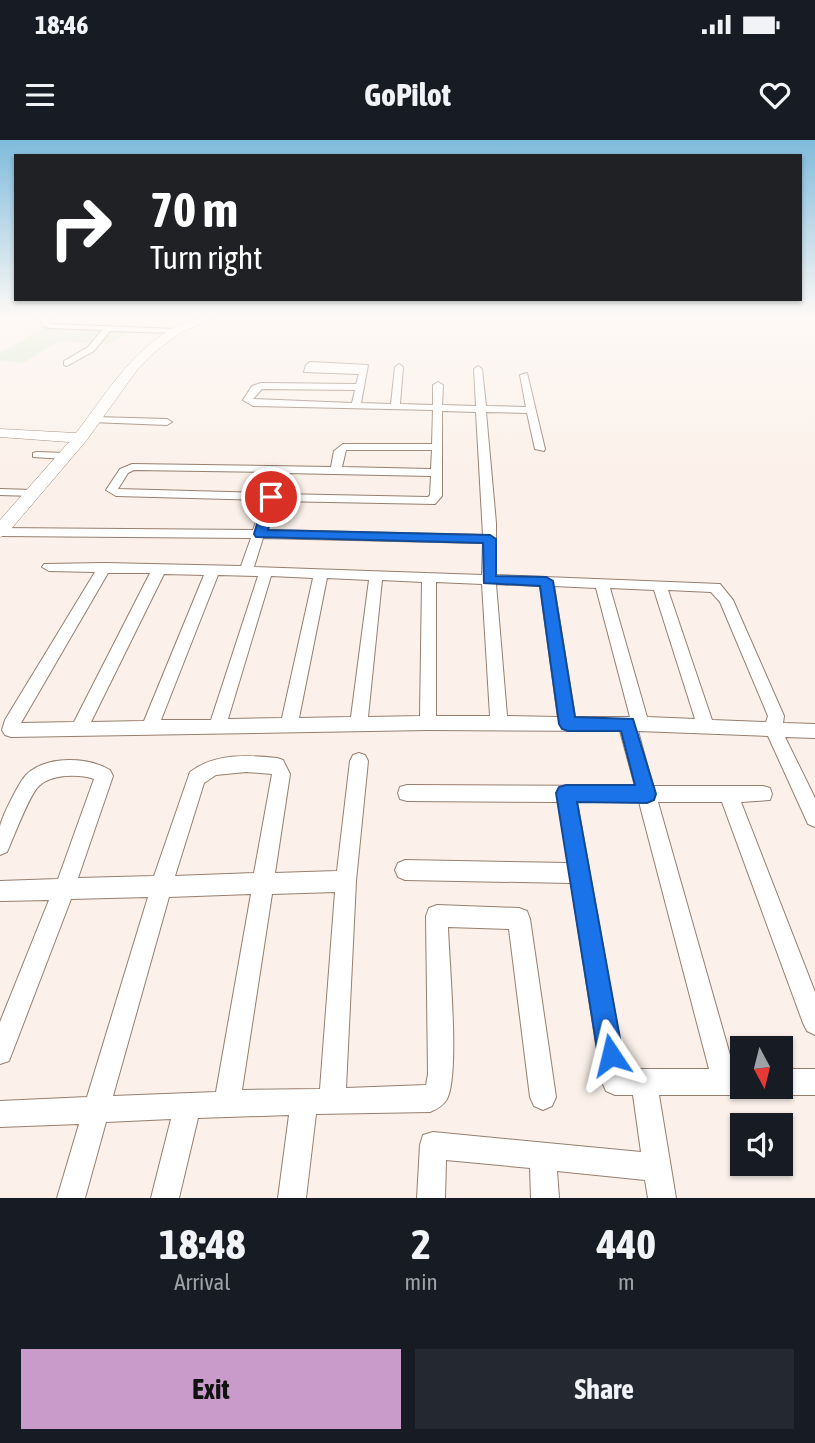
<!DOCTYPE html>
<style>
:root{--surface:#171b24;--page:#242831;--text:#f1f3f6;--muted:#9ea1a6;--accent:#c99bca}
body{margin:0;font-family:"Asap Condensed",sans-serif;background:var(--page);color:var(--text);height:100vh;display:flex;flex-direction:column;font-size:26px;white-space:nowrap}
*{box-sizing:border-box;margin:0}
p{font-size:23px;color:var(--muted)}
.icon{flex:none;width:38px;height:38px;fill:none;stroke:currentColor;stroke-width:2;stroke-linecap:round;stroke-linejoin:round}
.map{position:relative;height:1058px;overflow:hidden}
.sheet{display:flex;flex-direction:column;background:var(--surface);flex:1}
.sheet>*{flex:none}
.banner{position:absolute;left:14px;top:14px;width:788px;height:147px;border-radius:0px;box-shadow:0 2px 5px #0004;background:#202124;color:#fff;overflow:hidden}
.needle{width:46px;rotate:173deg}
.controls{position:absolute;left:730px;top:896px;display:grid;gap:14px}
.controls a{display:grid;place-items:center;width:63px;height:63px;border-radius:0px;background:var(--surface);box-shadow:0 2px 5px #0004;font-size:35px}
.pin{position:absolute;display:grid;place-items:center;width:60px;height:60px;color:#fff;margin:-30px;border:4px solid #fff;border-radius:50%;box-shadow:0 2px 7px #0007}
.me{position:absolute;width:77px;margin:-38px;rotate:350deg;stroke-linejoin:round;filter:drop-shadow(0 0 5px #0008)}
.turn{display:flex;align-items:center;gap:24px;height:147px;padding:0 21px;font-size:32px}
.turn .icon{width:91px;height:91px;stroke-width:2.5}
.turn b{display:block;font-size:49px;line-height:60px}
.eta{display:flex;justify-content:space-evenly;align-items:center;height:119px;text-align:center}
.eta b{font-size:42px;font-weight:700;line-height:49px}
.action{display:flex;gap:14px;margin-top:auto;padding:14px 21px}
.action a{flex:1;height:80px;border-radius:0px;background:var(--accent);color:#111;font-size:28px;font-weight:700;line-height:80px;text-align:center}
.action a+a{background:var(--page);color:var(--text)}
.status{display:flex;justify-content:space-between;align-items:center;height:49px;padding:0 35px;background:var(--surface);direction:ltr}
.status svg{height:19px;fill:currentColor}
header{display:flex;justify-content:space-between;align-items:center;height:91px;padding:0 21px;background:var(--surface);font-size:32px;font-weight:700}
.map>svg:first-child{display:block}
.green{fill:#d6eacd}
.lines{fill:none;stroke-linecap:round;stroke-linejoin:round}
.street-casing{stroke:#957f6f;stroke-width:2}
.secondary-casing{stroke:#957f6f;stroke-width:1}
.street{fill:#fff;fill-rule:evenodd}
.secondary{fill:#fff;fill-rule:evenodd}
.route{fill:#1a73e8;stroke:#114b97;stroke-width:2}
</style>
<div class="status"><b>18:46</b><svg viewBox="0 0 49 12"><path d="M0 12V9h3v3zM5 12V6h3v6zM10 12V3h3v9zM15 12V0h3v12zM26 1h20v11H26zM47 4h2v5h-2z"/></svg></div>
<header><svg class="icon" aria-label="menu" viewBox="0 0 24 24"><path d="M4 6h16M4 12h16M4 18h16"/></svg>GoPilot<svg class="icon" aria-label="heart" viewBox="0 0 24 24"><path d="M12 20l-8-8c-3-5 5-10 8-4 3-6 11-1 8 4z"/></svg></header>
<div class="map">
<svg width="815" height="1058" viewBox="0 0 815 1058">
<rect width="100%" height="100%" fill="#fbf1ea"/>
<!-- green -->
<path class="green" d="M46 187 132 190 107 205 59 201 23 223 0 220V213Z"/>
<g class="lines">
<defs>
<path id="street" d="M39 177H47L51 184 176 189 180 191 176 193 110 191 94 211 67 226 64 225V221L88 207 102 190 51 188 44 187Z
M310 222 368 225 361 263 391 264 395 227 399 224 403 227 400 264 433 265V245L438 242 443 245 442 265 476 266 474 229 478 226 482 229 486 266 526 267 520 235 527 233 545 309 544 311 535 309 527 273 486 272 496 383V435L720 444 733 460 784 576 783 583 815 584V598L785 597 815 658V687L808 684 768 596 638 591 653 646H763L770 648 772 654 770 660 741 662 815 852V895L807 891 803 883 722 662H658L734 929H742V947H753L751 951 742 955H659L676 1058H648L645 1040 557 1031 559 1058H531L530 1028 446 1020 445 1058H417L420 1005 423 995 433 992 641 1012 633 955H615L606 951 602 942 571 743 405 740 398 737 395 730 398 723 405 720 568 723 558 662 407 661 400 659 398 653 400 647 407 645 635 646 620 591 428 590 11 597 5 595 2 590 5 580 95 432 49 431 42 427 44 424 105 423 241 426 251 398 0 396V388L253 390 264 360 116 356 106 350 120 329 132 324 331 327 334 311 343 304H432L433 270 253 266 243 260 252 246 261 243 356 244 359 234 304 232 306 225ZM262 249 355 250 352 263 253 259ZM442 271 476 272 483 395 266 390 276 361 435 364 442 356ZM346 310H432L431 329 342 327ZM134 330 274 332 266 353 118 349 128 333ZM285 333 431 336 430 355 428 357 278 354ZM263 398 483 403 482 435 254 427ZM108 433H150L74 582 21 583ZM164 434 204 435 144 581 91 582ZM218 435 258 436 211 580H161ZM271 436 313 438 282 578 228 579ZM327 438 369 440 351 577 299 578ZM382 440 422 442 420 576 368 577ZM436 442 482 444 490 576H436ZM496 444 540 446 558 577 507 576ZM554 446 596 448 630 577H575ZM610 448 654 450 695 579 647 577ZM668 450 711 452 720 462 768 576 766 582 712 580ZM577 662H639L709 929H625Z
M95 277 167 279 172 282 167 285 91 282V278Z
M37 312 66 313 71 316 66 319 33 317V313Z
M0 349 33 350 39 353 33 356 0 355Z
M359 613 365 615 368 621 356 741 346 948 426 945 428 934 426 776 429 768 437 765 519 768 527 771 530 779 556 957 552 966 543 970 534 966 530 957 509 789 448 787C449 821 460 935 447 959 443 966 437 969 430 972L316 974 306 1058H278L289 975 198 978 179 1058H151L171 979 106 982 85 1058H57L79 984 0 987V961L87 957 148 757 71 759 9 921 0 924V882L49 760 0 761V741L58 739 94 639C79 634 51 634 39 646 29 655 14 697 7 712L0 715C0 706 0 696 0 687 1 678 20 640 27 634 48 615 88 617 110 630L113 636 78 738 154 736 190 632C215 613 247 615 277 618L283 620 290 634 275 733 337 731 350 621 353 615ZM246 632 272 634 254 733 175 736 204 643 216 635ZM335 752 320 949 242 950 272 754ZM251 754 216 952 113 956 169 757Z
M780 929H815V955H780L771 951 769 947H780Z"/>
<path id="secondary" d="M202 177H216L180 193 156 211 137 230 86 301 6 395 0 397V380L69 302 0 297V289L76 293C104 257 130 212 172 189 181 184 192 181 202 177Z"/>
</defs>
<!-- street casing -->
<use href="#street" class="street-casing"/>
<!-- secondary casing -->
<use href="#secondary" class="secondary-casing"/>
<!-- street -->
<use href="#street" class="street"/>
<!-- secondary -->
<use href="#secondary" class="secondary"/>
</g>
<!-- sky -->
<linearGradient id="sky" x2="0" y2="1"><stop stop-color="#7fbbdc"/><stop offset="0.54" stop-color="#fdf9f6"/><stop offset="1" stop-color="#fdf9f6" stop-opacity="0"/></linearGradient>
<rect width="815" height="325" fill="url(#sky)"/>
<!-- route -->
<path class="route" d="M271 354 277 357 268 390 490 395 496 399V436L546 437 553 441 575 577 633 579 656 654 654 660 647 663 577 662 623 915 620 924 611 928 602 924 598 915 556 653 559 647 566 645H635L621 591H568L562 589 559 584 540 446 484 443 483 403 256 397 254 394 265 357Z"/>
</svg>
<div class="controls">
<a><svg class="needle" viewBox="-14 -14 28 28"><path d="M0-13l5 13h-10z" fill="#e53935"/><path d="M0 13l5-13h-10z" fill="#9ea1a6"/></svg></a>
<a><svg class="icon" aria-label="sound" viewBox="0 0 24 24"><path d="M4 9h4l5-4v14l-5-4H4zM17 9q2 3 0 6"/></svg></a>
</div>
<div class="pin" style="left:271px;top:357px;background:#d93025"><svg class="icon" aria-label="arrive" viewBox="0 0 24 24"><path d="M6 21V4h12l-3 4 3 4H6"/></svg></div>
<svg class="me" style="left:611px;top:915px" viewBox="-20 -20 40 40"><path d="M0-17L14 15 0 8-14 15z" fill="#1a73e8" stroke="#fff" stroke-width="4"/></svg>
<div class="banner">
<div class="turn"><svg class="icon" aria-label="right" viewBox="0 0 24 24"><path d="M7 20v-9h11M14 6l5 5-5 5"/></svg><div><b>70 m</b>Turn right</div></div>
</div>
</div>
<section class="sheet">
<div class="eta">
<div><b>18:48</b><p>Arrival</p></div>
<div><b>2</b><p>min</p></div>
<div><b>440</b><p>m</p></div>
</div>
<div class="action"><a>Exit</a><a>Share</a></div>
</section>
